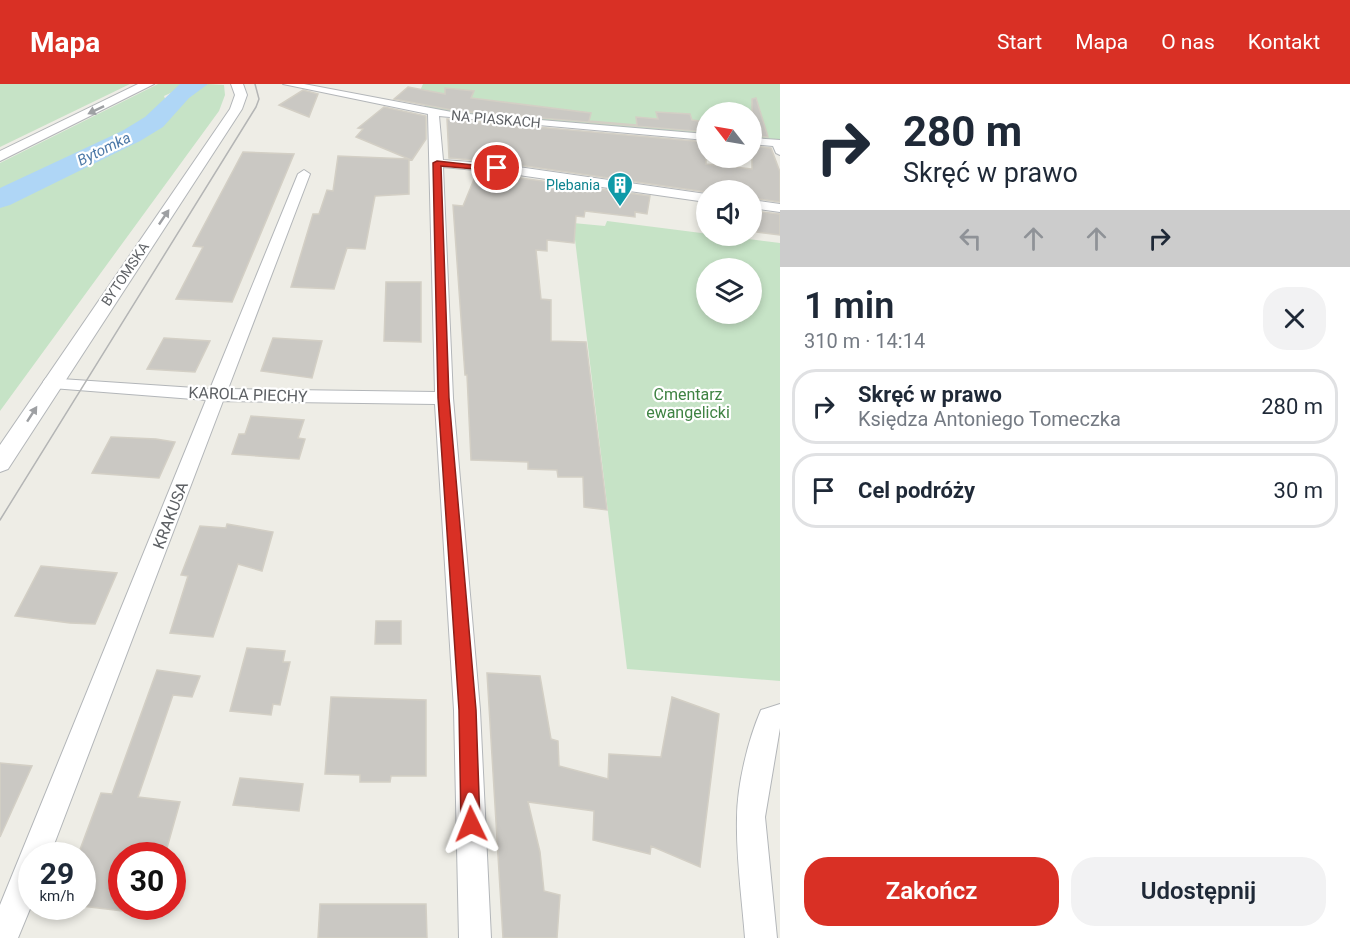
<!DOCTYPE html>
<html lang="pl">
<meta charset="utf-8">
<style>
:root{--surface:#fff;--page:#f2f2f3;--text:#1f2937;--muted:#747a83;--line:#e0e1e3;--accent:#d93025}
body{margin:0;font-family:Roboto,sans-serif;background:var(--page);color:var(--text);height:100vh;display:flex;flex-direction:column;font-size:22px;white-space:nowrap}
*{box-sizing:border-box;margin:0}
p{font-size:20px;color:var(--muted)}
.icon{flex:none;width:33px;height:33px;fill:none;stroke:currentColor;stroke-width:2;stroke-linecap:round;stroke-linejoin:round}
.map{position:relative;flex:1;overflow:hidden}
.panel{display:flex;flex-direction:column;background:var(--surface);width:570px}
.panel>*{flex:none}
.guide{background:#fff;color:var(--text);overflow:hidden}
.needle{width:39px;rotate:301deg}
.controls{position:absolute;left:696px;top:18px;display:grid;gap:12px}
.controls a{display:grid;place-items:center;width:66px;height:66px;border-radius:50%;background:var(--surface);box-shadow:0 3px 9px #0003;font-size:30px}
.speed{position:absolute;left:18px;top:758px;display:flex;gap:12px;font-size:30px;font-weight:700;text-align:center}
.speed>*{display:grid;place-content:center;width:78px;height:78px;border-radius:50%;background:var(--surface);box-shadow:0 3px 9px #0003;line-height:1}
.speed small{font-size:15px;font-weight:400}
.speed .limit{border:9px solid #d22;background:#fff;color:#111}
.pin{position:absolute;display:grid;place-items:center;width:51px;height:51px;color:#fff;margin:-26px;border:3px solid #fff;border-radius:50%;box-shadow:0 2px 6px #0007}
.me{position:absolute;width:66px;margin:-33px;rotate:358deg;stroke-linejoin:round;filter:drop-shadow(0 0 4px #0008)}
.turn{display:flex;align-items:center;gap:21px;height:126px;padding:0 24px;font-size:27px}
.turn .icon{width:78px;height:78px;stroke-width:2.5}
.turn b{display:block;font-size:42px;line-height:51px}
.lanes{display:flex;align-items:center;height:57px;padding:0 24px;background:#0003;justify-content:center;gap:30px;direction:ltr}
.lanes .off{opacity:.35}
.round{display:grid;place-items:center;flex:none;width:63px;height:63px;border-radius:24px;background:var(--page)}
.headline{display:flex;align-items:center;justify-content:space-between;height:102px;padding:0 24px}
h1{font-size:36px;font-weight:600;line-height:45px}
.primary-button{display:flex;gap:12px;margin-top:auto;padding:12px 24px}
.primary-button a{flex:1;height:69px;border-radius:24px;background:var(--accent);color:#fff;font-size:24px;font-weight:600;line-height:69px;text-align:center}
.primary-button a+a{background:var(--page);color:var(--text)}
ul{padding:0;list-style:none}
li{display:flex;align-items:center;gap:18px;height:75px;margin:0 12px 9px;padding:0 12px;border:3px solid var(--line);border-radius:24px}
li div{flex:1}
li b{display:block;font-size:22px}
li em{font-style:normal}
header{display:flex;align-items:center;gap:36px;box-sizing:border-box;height:84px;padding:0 30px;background:var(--accent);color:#fff}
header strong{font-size:28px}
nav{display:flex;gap:33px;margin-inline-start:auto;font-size:21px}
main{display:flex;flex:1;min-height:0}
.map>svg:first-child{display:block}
.green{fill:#c6e3c6;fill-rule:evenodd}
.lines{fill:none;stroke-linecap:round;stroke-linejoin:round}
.river{fill:#afd6f6;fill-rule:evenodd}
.building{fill:#cac8c3;stroke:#d3cfc5;stroke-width:1.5}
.minor-casing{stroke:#b3b6b9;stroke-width:2}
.tertiary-casing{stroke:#b3b6b9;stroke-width:2}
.minor{fill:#fff;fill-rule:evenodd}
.tertiary{fill:#fff;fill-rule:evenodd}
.tram{stroke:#b4b5b5;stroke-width:1.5}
.oneway{fill:#9ea0a3}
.route{fill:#d93025;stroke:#8d1f18;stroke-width:1.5}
.labels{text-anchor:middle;stroke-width:4.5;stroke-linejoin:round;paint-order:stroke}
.far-street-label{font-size:14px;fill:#5e6165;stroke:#fff}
.far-culture-label{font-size:14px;fill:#0d838f;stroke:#fff;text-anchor:end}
.far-water-label{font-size:15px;font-style:italic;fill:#4c78a7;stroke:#fff}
.street-label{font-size:16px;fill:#5e6165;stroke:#fff}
.park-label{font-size:16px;fill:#3f8343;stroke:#fff}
</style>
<header>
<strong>Mapa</strong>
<nav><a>Start</a><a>Mapa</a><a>O nas</a><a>Kontakt</a></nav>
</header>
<main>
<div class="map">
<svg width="780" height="854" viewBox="0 0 780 854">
<rect width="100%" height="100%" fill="#eeede6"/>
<!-- green -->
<path class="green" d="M0 0H130L0 63Z
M158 0H190L164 12 167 20C131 60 50 88 0 111V79Z
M208 0 224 1 225 11 219 27 0 327V121L144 53 169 35 185 9Z
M423 0H780V70L774 58 752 56V28H706V52L438 30 416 16Z
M607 137 780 159V597L627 585 573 139 605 142ZM706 184H752V230H706Z"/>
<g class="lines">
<!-- river -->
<path class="river" d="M180 0H208L189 14 163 43 140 57 10 121 0 124V104L122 47 145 33Z"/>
</g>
<!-- building -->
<path class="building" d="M408 3 445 10V4L474 7 471 14 591 29 589 37 637 41 636 33 658 35 656 28 690 30 692 36 706 38V48L457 27 394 15Z
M303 6 318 10 309 33 279 21Z
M756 14 768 53 752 52V15Z
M384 23 426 32V55L412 76 409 75V110L375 112 365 165 347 164 334 205 291 203 313 130H319L327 106 333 107 338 72 409 75 356 53 363 45 358 44Z
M447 35 706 58V80L752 85V62L771 64 780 88V118L752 114V106L706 108 497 78 449 74Z
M243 68 294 70 232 218 176 215 203 163 193 162Z
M477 88 650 112 647 130 635 128V133L585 127 584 133 576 132 574 159 547 156V167L536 166 541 215 551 216V257L586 258 607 426 584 423 583 393H558L557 386 528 385V378L471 376 467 291H465L453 121 463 122Z
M754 127 780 130V151L757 148Z
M386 198H421V258L384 257Z
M164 254 210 257 195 288 147 285Z
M273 254 322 257 312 294 261 287Z
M251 332 304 336 298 354 305 355 299 375 232 370 239 350H245Z
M111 353 156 355 175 358 159 394 92 389Z
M227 440 273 448 262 487 238 480 213 553 170 549 188 492 181 491 200 442 226 444Z
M41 482 117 489 95 540 70 539 15 532Z
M376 537H401V560H375Z
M247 564 285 567 283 578H290L280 621 273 620 271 631 230 627Z
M157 586 200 592 192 613 173 611 138 713 180 718 165 771H122V827L82 822V771H78L101 709 112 710Z
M487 589 540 592 551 655 558 657 559 682 608 695 609 670 661 673 672 613 719 630 700 783 651 762 650 770 593 756 594 727 528 718 540 768 544 807 560 811 557 854H503Z
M331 613 426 616V692H391L390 698H360V691L325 690Z
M0 679 32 682 0 753Z
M240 694 303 700 299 727 233 721Z
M320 820H426L427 854H318Z"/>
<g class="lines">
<defs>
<path id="minor" d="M283 0H304L457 29 706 50V56L439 32 443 76 497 80 706 110V118L497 88 443 83 453 314 480 626 491 854H459L454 626 435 320 223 317 50 771H32V820L18 854H0V821L206 316 52 304 46 302 43 298 46 294 210 305 298 90 304 86 310 90 228 305 435 308 428 30Z
M752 54 780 56V71L776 69 773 62 752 60Z
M752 116 780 120V128L752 124Z
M780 620V644L765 733 777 854H745C742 815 736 773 737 734 737 701 748 656 761 626Z"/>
<path id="tertiary" d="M138 0H154L0 77V67Z
M231 0H243L247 11 242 25 8 385 0 388V361L230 25 235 11Z"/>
</defs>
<!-- minor casing -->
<use href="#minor" class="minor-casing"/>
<!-- tertiary casing -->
<use href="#tertiary" class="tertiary-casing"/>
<!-- minor -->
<use href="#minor" class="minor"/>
<!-- tertiary -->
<use href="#tertiary" class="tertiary"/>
<!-- tram -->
<path class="tram" d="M0 436 256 23 259 15 255 0"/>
</g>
<!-- one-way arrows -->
<defs><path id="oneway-solid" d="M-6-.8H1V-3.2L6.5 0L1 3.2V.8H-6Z" transform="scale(1.5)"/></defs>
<g class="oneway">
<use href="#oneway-solid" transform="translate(96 26) rotate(154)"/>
<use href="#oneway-solid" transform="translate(164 133) rotate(-56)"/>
<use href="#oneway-solid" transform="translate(32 330) rotate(-57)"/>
</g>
<!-- route -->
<path class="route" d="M437 77 501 84 497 87 441 82 449 314 476 626 480 740 478 746 471 749 464 746 461 740 459 626 438 314 433 79Z"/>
<!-- icons -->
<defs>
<symbol id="building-pin" viewBox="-11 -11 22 30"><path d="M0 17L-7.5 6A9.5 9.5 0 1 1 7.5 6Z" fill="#0f9aa8" stroke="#fff"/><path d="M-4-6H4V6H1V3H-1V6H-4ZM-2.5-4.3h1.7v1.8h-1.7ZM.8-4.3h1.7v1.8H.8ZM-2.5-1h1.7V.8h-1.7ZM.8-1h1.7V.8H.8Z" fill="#fff"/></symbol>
</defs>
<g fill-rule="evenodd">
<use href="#building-pin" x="605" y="86" width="30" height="40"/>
</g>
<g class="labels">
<!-- far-street labels -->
<g class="far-street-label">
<text transform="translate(496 35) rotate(5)" y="5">NA PIASKACH</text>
<text transform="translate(125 190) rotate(-56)" y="5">BYTOMSKA</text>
</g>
<!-- far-culture labels -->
<g class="far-culture-label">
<text x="600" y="106">Plebania</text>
</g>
<!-- far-water labels -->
<g class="far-water-label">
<text transform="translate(104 65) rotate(-26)" y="5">Bytomka</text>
</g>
<!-- street labels -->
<g class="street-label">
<text transform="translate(248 310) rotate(2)" y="6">KAROLA PIECHY</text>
<text transform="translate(170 431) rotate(-69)" y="6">KRAKUSA</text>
</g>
<!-- park labels -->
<g class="park-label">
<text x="688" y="316">Cmentarz<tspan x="688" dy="18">ewangelicki</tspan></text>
</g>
</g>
</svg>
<div class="controls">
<a><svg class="needle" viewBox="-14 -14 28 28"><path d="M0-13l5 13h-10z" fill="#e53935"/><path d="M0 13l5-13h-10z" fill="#747a83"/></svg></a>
<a><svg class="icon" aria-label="sound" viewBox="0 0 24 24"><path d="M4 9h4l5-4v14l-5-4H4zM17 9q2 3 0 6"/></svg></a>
<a><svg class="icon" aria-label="layers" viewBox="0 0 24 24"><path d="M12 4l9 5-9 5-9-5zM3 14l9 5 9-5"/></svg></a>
</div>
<div class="speed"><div>29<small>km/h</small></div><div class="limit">30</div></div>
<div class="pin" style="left:497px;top:84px;background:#d93025"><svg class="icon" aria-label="arrive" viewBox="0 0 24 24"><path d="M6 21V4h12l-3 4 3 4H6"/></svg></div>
<svg class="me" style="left:471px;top:740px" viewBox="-20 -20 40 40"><path d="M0-17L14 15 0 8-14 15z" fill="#d93025" stroke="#fff" stroke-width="4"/></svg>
</div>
<section class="panel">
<div class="guide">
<div class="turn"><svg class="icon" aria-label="right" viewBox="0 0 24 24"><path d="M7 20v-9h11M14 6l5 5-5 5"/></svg><div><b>280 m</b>Skręć w prawo</div></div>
<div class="lanes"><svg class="icon off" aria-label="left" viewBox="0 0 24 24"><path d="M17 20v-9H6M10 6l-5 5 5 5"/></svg><svg class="icon off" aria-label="ahead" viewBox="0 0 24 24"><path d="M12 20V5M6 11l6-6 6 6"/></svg><svg class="icon off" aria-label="ahead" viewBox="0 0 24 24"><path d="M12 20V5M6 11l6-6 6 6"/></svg><svg class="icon" aria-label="right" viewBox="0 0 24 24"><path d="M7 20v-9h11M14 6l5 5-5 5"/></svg></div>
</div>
<div class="headline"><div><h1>1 min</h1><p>310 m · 14:14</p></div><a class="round"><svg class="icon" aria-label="close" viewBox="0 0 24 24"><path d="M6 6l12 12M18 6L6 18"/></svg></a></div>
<ul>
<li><svg class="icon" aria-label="right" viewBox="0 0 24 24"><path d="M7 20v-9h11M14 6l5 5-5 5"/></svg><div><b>Skręć w prawo</b><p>Księdza Antoniego Tomeczka</p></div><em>280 m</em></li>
<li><svg class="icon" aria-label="arrive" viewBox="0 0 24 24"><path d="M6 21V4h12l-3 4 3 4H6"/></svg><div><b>Cel podróży</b></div><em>30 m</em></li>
</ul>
<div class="primary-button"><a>Zakończ</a><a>Udostępnij</a></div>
</section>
</main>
